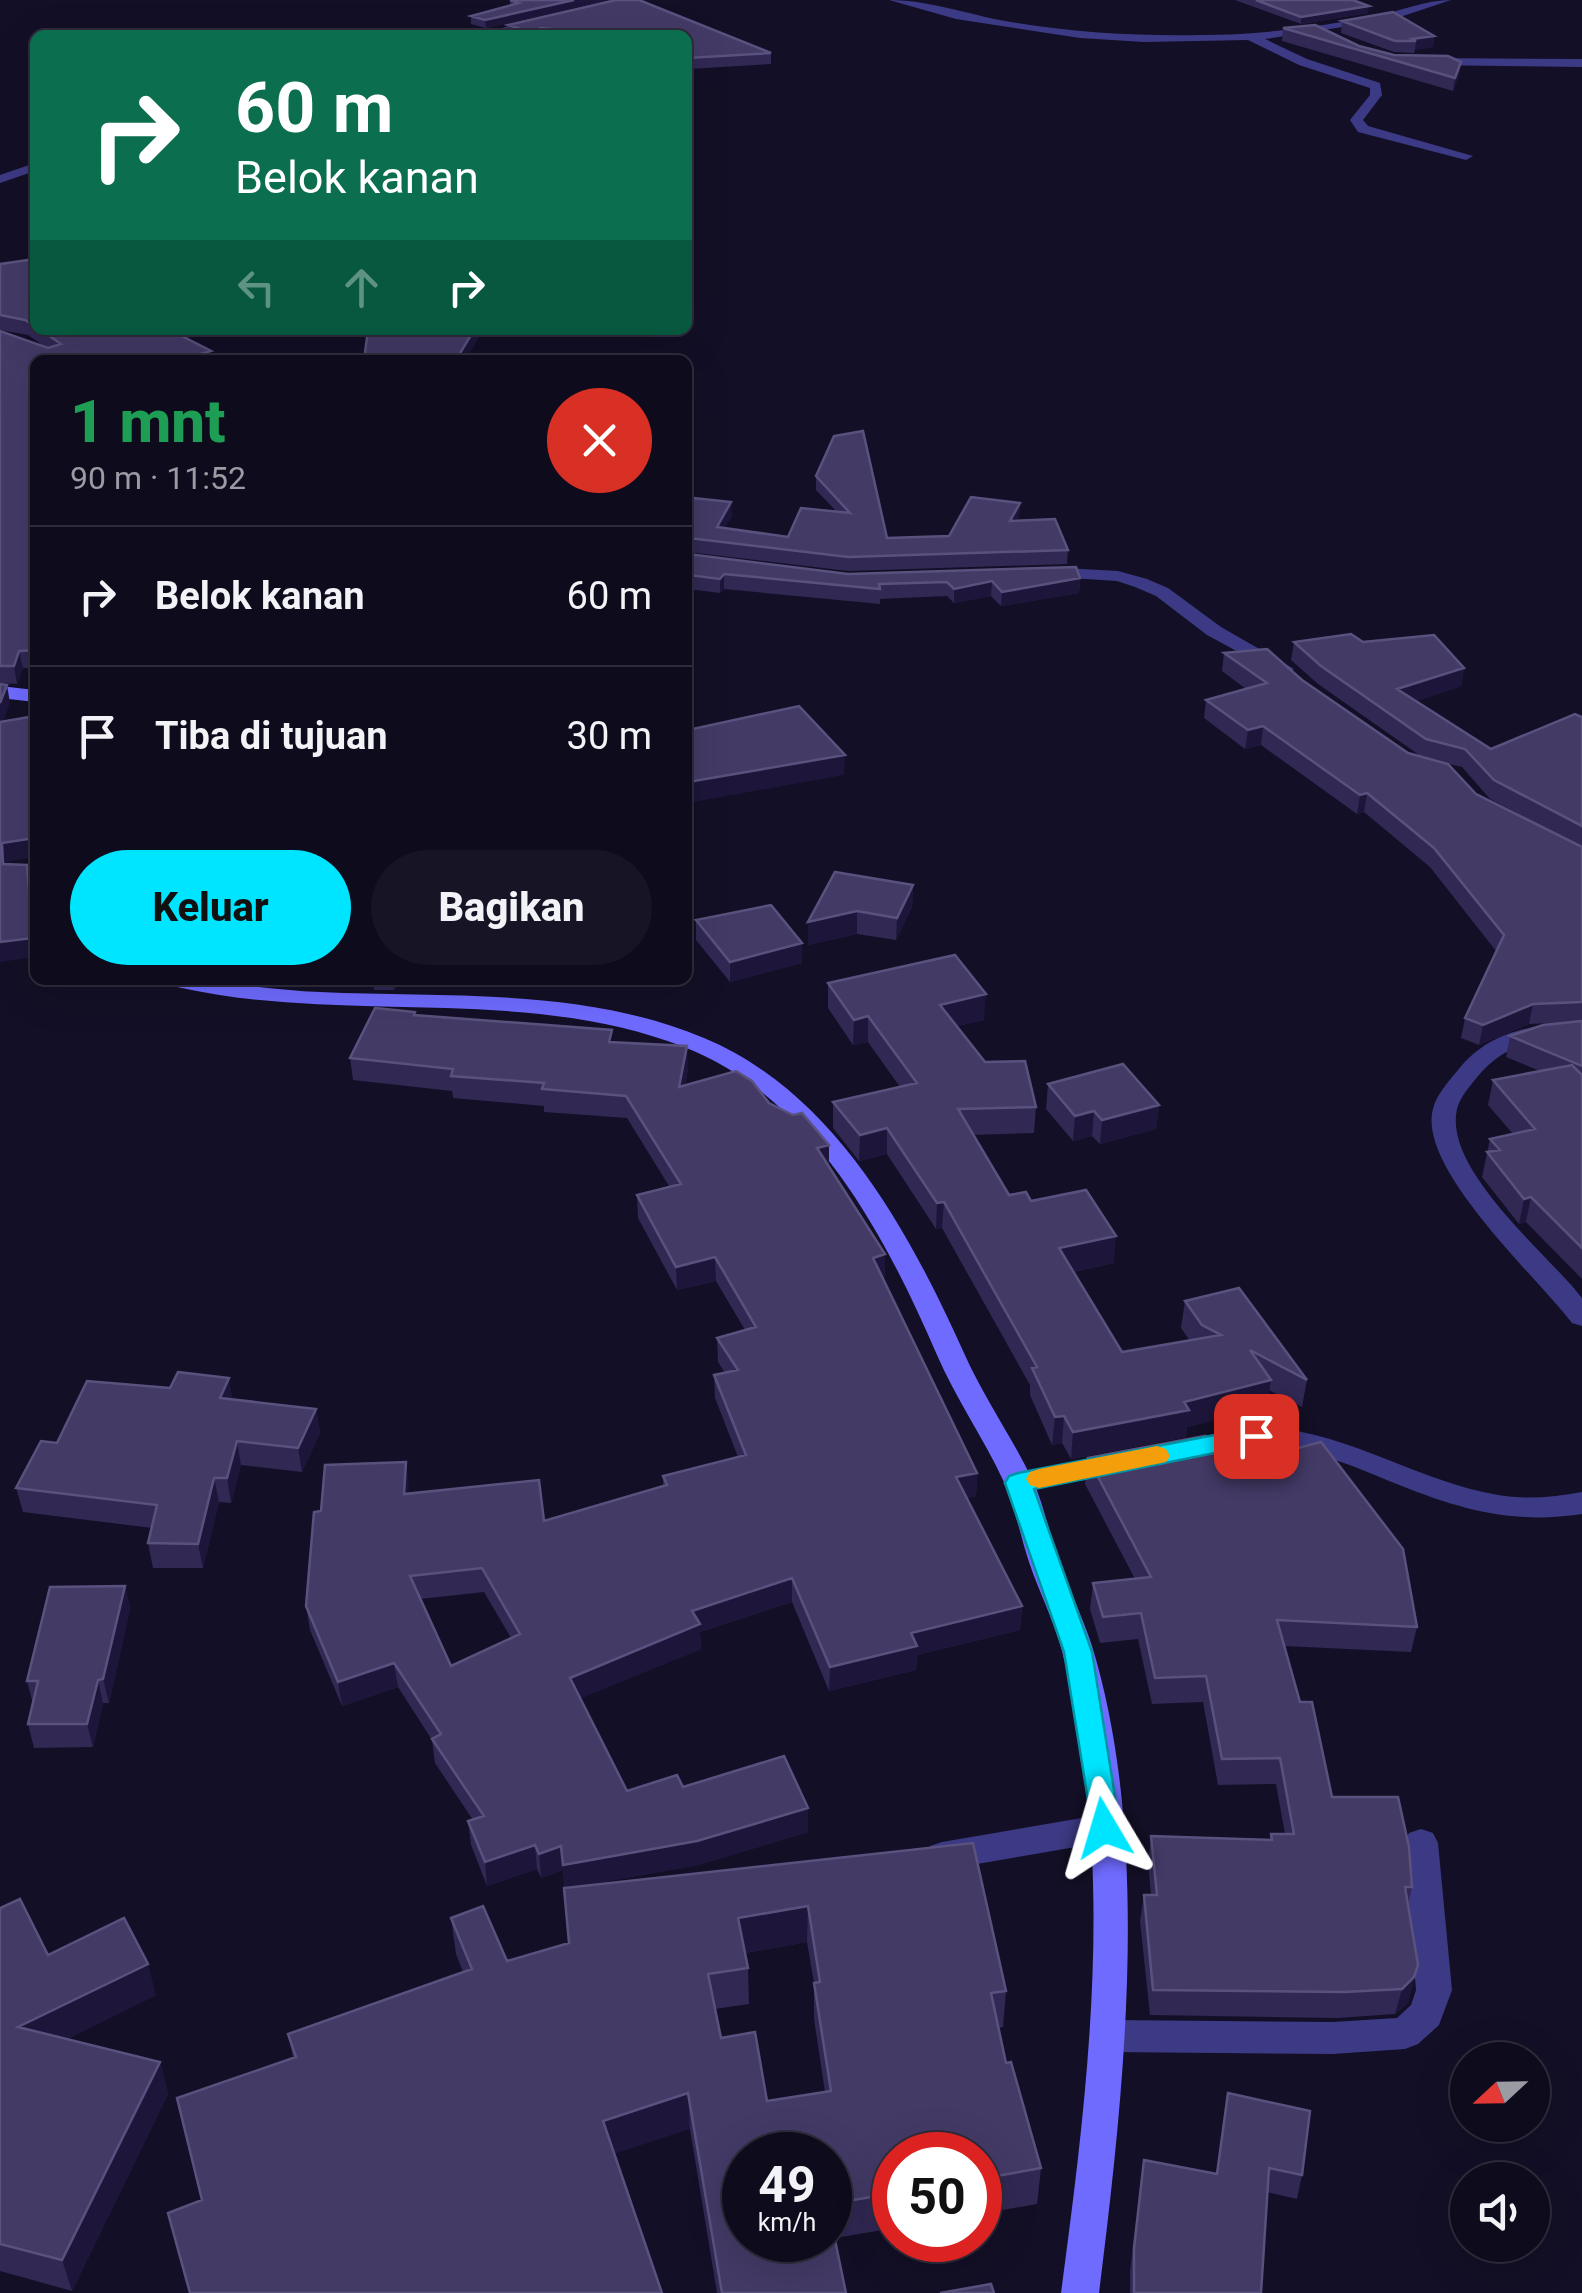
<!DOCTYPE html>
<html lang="id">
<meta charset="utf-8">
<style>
:root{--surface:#0e0b1c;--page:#171425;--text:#f1f3f6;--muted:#9b9ba3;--line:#2e2b3b;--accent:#00e5ff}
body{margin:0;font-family:Roboto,sans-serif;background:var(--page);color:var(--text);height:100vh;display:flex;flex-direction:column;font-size:38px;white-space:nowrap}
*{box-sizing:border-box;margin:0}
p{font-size:32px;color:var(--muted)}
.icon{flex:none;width:55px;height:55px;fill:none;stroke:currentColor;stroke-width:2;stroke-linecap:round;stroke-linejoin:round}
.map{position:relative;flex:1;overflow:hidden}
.sheet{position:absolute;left:30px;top:355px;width:662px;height:630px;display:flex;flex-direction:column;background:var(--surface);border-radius:15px;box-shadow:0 10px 40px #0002,0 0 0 2px var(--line)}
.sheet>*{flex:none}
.banner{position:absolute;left:30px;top:30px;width:662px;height:305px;border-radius:15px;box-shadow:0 10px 40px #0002,0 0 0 2px var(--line);background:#0b6e4f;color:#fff;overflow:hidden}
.needle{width:65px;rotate:248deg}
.tools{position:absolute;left:1450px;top:2042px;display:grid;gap:20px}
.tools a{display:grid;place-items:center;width:100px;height:100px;border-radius:50%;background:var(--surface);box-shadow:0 10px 40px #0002,0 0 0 2px var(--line);font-size:50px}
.speed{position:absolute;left:722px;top:2132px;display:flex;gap:20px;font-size:50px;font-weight:700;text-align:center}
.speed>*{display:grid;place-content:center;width:130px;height:130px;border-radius:50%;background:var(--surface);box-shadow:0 10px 40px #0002,0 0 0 2px var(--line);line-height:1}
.speed small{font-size:25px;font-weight:400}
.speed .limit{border:15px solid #d22;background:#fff;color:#111}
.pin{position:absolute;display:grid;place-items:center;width:85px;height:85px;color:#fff;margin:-42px;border-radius:20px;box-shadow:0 5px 15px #0006}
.me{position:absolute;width:110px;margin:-55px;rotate:353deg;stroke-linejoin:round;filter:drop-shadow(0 0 8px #0008)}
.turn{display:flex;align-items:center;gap:35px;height:210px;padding:0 40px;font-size:45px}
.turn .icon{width:130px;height:130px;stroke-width:2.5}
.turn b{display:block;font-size:70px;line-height:85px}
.lanes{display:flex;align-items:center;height:95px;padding:0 40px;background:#0003;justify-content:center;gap:50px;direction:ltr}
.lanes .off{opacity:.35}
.round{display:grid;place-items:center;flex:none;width:105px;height:105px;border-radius:52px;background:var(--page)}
.overview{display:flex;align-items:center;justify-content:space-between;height:170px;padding:0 40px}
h1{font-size:60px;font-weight:800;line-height:75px;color:#1e9e55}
.action{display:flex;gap:20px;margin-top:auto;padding:20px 40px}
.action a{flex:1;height:115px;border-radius:60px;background:var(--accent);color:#111;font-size:40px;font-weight:800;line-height:115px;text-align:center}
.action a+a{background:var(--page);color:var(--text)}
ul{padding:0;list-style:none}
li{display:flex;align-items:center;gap:30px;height:140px;padding:0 40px;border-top:2px solid var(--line)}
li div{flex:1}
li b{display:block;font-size:38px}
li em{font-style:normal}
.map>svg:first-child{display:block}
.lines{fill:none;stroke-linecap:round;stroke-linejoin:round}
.minor{fill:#3d3a85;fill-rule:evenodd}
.secondary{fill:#6f6bff;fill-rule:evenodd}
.wall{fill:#312854;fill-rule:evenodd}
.shaded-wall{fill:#1d163a}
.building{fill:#433a66;stroke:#5a527e;stroke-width:2.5;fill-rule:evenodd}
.route{fill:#00e5ff;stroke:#0095a6;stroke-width:2.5}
.slow{fill:#f59e0b}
</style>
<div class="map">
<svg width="1582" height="2293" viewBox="0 0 1582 2293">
<rect width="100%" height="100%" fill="#130f26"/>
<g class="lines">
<!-- minor -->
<path class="minor" d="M889 0C932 0 975 17 1017 23 1078 33 1140 36 1201 35 1260 35 1318 27 1376 16 1401 11 1425 0 1451 0L1394 19 1265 39 1307 59 1380 83 1382 95 1363 120 1368 126 1473 156 1466 160 1358 132 1350 120 1370 95V88L1299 65 1248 40 1144 42 1080 38 956 19Z
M542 18 546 23 495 35H473Z
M1427 58 1582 59V67L1423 65Z
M35 163V171L0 183V175Z
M1045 567 1118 571 1147 579 1168 588 1221 627 1294 669 1284 675 1277 673 1207 635 1156 596 1135 587 1117 581 1039 576 1036 572Z
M1582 1024V1038C1540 1038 1506 1042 1478 1076 1470 1086 1460 1097 1457 1109 1443 1170 1548 1254 1582 1298V1326L1572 1323C1537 1277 1417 1168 1433 1109 1436 1095 1449 1081 1458 1070 1490 1030 1533 1024 1582 1024Z
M1247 1427C1337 1424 1411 1480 1498 1495 1527 1500 1554 1497 1582 1492V1514C1509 1525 1456 1508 1389 1481 1358 1468 1326 1454 1294 1450 1253 1445 1219 1452 1180 1461L1170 1458 1166 1451 1170 1444 1180 1441Z
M1117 1454 1127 1457 1131 1464 1127 1471 1018 1493 1008 1490 1003 1483 1008 1476 1018 1473Z
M1105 1814 1117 1818 1122 1828 1117 1838 1105 1842 942 1870 930 1866 925 1856 930 1846 942 1842Z
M1421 1829 1433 1833 1438 1843 1452 1990 1439 2025 1418 2044 1405 2049 1333 2054 1109 2052 1096 2047 1091 2036 1096 2025 1109 2020 1333 2022 1397 2018 1411 2005 1416 1990 1404 1843 1409 1833Z"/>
<!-- secondary -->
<path class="secondary" d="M0 686 35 690V702L0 698Z
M165 980C217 980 268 990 320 992 449 998 583 987 704 1038 834 1092 909 1231 964 1353 984 1398 1012 1437 1033 1481 1045 1508 1050 1537 1060 1564 1070 1592 1083 1618 1092 1646 1152 1841 1124 2093 1099 2293H1061C1089 2083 1117 1859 1062 1651 1054 1620 1039 1592 1029 1562 1020 1535 1015 1506 1003 1480 983 1437 956 1399 937 1355 885 1235 813 1097 684 1047 522 984 344 1025 177 987Z"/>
</g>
<!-- wall -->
<path class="wall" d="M510 0H607L486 28 471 24V16L510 6Z
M616 0 771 53V64L689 69 688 35H509L508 25Z
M1235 0H1353L1368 13 1301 24Z
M1342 21 1434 36 1433 47 1415 50 1414 53 1394 52 1341 33Z
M1283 28 1394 55 1461 62 1459 75 1453 91 1282 41Z
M35 259V330H176L35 360V668H23L17 684 0 683V331L44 346 28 335 0 330V264Z
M816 476 887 538 949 536 1020 503 1019 516 1017 521 1068 550 1067 564 848 571 688 552V509L732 516 724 528 788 537 836 511 816 490Z
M688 554 848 574 1080 578 1079 593 1001 606 991 596 954 603 947 596 880 599V604L724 589 720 593 688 589Z
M1294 642H1363L1464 668 1461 686 1416 701 1491 749 1582 717V1279L1526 1222 1519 1224 1482 1177 1490 1139 1513 1134 1488 1105 1493 1080 1540 1071 1506 1057 1510 1036 1571 1022 1529 1024 1479 1045 1461 1038 1465 1018 1496 951 1430 867 1364 812 1357 814 1261 745 1245 749 1204 718 1206 700 1246 689 1222 671 1224 653 1302 680 1408 753 1422 757 1318 684 1291 660ZM1449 764 1462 767 1490 799 1553 832 1476 794Z
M913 885 912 907 896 940 857 934 808 945V922Z
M696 920 802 963 730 982 696 940Z
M373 980H404L394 990H374Z
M828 983 984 1020 957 1026 985 1062 1036 1107 1034 1133 973 1135 1009 1195 1031 1201 1114 1263 1073 1272 1122 1352 1190 1341 1181 1328 1185 1301 1307 1380 1302 1407 1269 1390 1267 1407 1187 1427 1186 1437 1071 1459 1062 1443 1052 1445 1030 1395V1385L942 1228 936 1229 887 1154 859 1161 833 1128V1102L900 1087 868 1042 853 1045 828 1008Z
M415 1012V1015L613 1042 688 1069 685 1085 769 1103 829 1167 885 1254V1277L882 1278 977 1473 976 1496 967 1498 1022 1606 1020 1630 917 1655 916 1670 829 1691 792 1602 700 1632 701 1649 580 1698 627 1791 683 1787 808 1832 698 1865 580 1886 973 1843 1006 1991 1003 2027 998 2028 1006 2063 1041 2168 1037 2204 980 2214V2155H895V2228L835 2238 846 2293H717L690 2129 202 2200 293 2058 288 2034 463 1972 456 1954 451 1918 507 1961 569 1943 563 1870 541 1878 537 1869 487 1886 471 1845 468 1821 473 1820 435 1763 432 1740 398 1687 342 1706 310 1630 306 1606 321 1511 406 1462 408 1494 544 1521 663 1486V1476L738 1457 715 1398 714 1375 725 1373 718 1362 717 1338 745 1330 716 1281 677 1290 638 1218 637 1195 669 1186 627 1118 544 1112V1106L453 1098 452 1091 353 1080 350 1058ZM484 1592 511 1638 451 1666 420 1599ZM807 1942 814 1983V2019L825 2092 767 2101 721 2038 715 2009 749 2004 748 1968 745 1953ZM830 2155V2240H745Z
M1048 1084 1159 1105 1156 1129 1100 1144 1092 1136 1073 1141 1046 1109Z
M233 1399 316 1409 320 1433 302 1472 241 1465 231 1503 219 1502 203 1568H153L148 1543 152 1528 23 1512 16 1488 57 1443Z
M1088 1458 1225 1467 1417 1627 1411 1652 1284 1646 1300 1702 1332 1797 1412 1887 1408 1905 1418 1965 1408 2003 1395 2014 1338 2018 1150 2015 1140 1921 1144 1895H1151L1148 1862 1151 1836 1270 1840 1271 1834H1285L1276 1784 1218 1785 1203 1702 1152 1704 1138 1639 1100 1643 1090 1609 1093 1583 1135 1579 1085 1484Z
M125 1586 130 1609 109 1703H103L93 1747 34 1748 28 1724 33 1704 27 1681Z
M0 1908 48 1955 156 1995 67 2039 160 2062 168 2094 72 2291 0 2271Z
M1228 2093 1302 2175 1297 2199 1267 2192 1261 2293H1130V2271L1141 2184 1216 2174Z"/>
<!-- shaded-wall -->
<path class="shaded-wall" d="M574 0H607L486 28 485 20Z
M1369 6 1368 13 1301 24V17Z
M541 28 542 35H530L529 32Z
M1434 36 1433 47 1415 50 1416 41 1412 39Z
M1461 62 1459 75 1453 91 1455 78Z
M474 330H483L466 360H456Z
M211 351 213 360H179Z
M731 502 732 516 717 541V527Z
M1020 503 1019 516 1010 535V521Z
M724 574V589L720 593V579Z
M1080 578 1079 593 1001 606 1002 592Z
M992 581 991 596 954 603V589Z
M19 651 23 668 17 684 14 666Z
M1464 668 1461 686 1395 708 1397 689Z
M7 685 10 703 0 731V703Z
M1263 726 1261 745 1245 749 1248 730Z
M845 755 844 775 688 803V782Z
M1367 793 1364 812 1357 814 1360 795Z
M35 838V857L6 862 7 883 3 864 2 843Z
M27 865 31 884 35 932V957L0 962V942Z
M913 885 912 907 896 940 897 918Z
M857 911V934L808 945V922Z
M802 943V963L730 982V962Z
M393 980H404L394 990Z
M986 994 984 1020 939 1030 940 1005Z
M1533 1004 1529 1024 1479 1045 1483 1025Z
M868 1016V1042L853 1045 854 1020Z
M687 1046 688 1069 680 1109 679 1087Z
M1159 1105 1156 1129 1100 1144 1102 1120Z
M1094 1111 1092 1136 1073 1141 1075 1116Z
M887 1128V1154L859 1161 860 1135Z
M829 1145V1168L817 1148Z
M1531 1197 1526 1222 1519 1224 1524 1199Z
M944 1202 942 1228 936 1229 937 1203Z
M1116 1236 1114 1263 1057 1275 1059 1248Z
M885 1254V1277L872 1281 873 1258Z
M715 1257 716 1281 677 1290 676 1267Z
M229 1378 233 1402 220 1398Z
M1271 1380 1267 1407 1187 1427 1186 1437 1071 1459 1073 1432Z
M316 1409 320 1433 302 1472 298 1448Z
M1064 1416 1062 1443 1052 1445 1055 1417Z
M237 1441 241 1465 231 1503 227 1478Z
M406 1462 409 1486 407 1518 404 1494Z
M977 1473 976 1496 954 1501 956 1477Z
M214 1478 219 1502 203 1568 198 1544Z
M792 1578V1602L700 1632 701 1649 572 1702 570 1678 692 1611Z
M125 1586 130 1609 109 1703 103 1679Z
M1022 1606 1020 1630 917 1655 916 1670 829 1691 830 1667 911 1633Z
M394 1663 398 1687 342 1706 338 1682Z
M98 1680 103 1703 93 1747 87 1724Z
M808 1808V1832L698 1865 565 1889 563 1870 541 1878 539 1854 561 1846Z
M535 1845 537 1869 487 1886 485 1862Z
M808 1906 807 1942 738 1954V1918Z
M148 1964 156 1995 28 2058 18 2027Z
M1418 1965 1408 2003 1395 2014 1402 1989Z
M160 2062 168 2094 72 2291 62 2260Z
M688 2093 690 2129 605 2157 603 2121Z"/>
<!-- building -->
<path class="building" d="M510 0H574L485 20 471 16 519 3Z
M616 0H639L771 53 688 58V35H618L541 28 529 32 508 25Z
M1256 0H1353L1369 6 1301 17Z
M1393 12 1434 36 1412 39 1416 41H1395L1342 21Z
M1315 25 1359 46 1394 55 1448 56 1461 62 1455 78 1283 28Z
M35 259V326L25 320 0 315V264Z
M41 330H170L211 351 179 360H35V650L19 651 14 666H0V331L48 348 61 344Z
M368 330H474L456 360H364Z
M863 431 887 538 949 536 971 497 1020 503 1010 521 1055 519 1068 550 848 557 688 538V509L694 498 731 502 717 527 788 537 801 508 850 513 816 476 834 436Z
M688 554 848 574 1076 567 1080 578 1002 592 992 581 954 589 947 582 879 584 880 589 724 574 720 579 688 575Z
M1351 634 1363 642 1434 635 1464 668 1397 689 1491 749 1575 714 1582 717V826L1494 780 1465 749 1426 739 1321 666 1294 642Z
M1267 649 1302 680 1408 753 1448 764 1476 794 1582 847V1002L1533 1004 1483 1025 1465 1018 1504 935 1434 848 1367 793 1360 795 1263 726 1248 730 1206 700 1267 683 1224 653Z
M0 684 7 685 0 703Z
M799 706 845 755 688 782V730Z
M35 716V838L2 843 3 864 27 865 33 938 0 942V722Z
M835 872 913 885 897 918 857 911 808 922Z
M771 905 802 943 730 962 696 920Z
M955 955 986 994 940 1005 985 1062 1025 1061 1036 1107 958 1109 1009 1195 1026 1192 1031 1201 1086 1190 1116 1236 1059 1248 1122 1352 1221 1335 1202 1325 1185 1301 1239 1288 1307 1380 1250 1350 1271 1380 1184 1402 1189 1410 1073 1432 1064 1416 1055 1417 1032 1368 1037 1367 944 1202 937 1203 887 1128 860 1135 833 1102 917 1083 868 1016 854 1020 828 983Z
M375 1008 415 1012 414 1015 612 1030 609 1042 687 1046 679 1087 736 1071 752 1081 769 1103 793 1115 802 1113 829 1145 817 1148 885 1254 873 1258 977 1473 956 1477 1022 1606 911 1633 917 1646 830 1667 792 1578 692 1611 700 1624 570 1678 627 1791 677 1775 683 1787 784 1756 808 1808 697 1841 563 1865 561 1846 539 1854 535 1845 485 1862 468 1821 484 1816 432 1739 441 1734 394 1663 338 1682 306 1606 314 1512 321 1511 325 1465 406 1462 404 1494 539 1480 544 1521 667 1485 663 1476 746 1455 714 1375 738 1370 717 1338 756 1327 715 1257 676 1267 637 1195 681 1184 626 1096 542 1089 544 1083 451 1076 453 1069 350 1058ZM482 1568 520 1634 451 1666 410 1576Z
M1582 1021V1066L1510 1036 1543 1025Z
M1123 1064 1159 1105 1102 1120 1094 1111 1075 1116 1048 1084Z
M1572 1065 1582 1075V1248L1531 1197 1524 1199 1487 1152 1500 1150 1490 1139 1535 1129 1493 1080Z
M178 1372 229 1378 220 1398 316 1409 298 1448 237 1441 227 1478H214L198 1544 148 1543 157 1505 16 1488 41 1441 57 1443 87 1381 170 1388Z
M1205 1436 1225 1467 1321 1442 1403 1549 1417 1627 1277 1620 1300 1702H1312L1332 1797H1398L1409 1847 1412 1887H1405L1418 1965 1414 1977 1402 1989 1344 1992 1153 1990 1144 1895H1157L1151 1836 1272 1840 1271 1834H1294L1280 1758 1222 1759 1206 1676 1155 1678 1141 1613 1103 1617 1093 1583 1151 1577 1088 1458Z
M125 1586 103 1679 98 1680 87 1724H28L38 1681H27L50 1587Z
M973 1843 1006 1991 991 1993 1006 2063 1011 2062 1041 2168 980 2179V2155H895V2193L830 2204V2155H745V2240H830V2216L846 2293H722L688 2093 603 2121 662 2293H190L168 2213 202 2200 177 2098 296 2057 288 2034 472 1969 451 1918 483 1906 507 1961 569 1943 564 1888ZM808 1906 820 1982 814 1983 831 2091 767 2101 755 2032 721 2038 708 1974 748 1968 738 1918Z
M20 1899 48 1955 124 1918 148 1964 18 2027 160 2062 62 2260 0 2244V1908Z
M1228 2093 1310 2111 1302 2175 1269 2168 1261 2293H1134V2248L1144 2160 1217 2174Z
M991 2284 994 2293H940Z"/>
<!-- route -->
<path class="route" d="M1256 1427 1265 1430 1269 1436 1265 1443 1034 1489 1092 1652 1120 1828 1115 1837 1104 1840 1094 1837 1064 1652 1005 1483 1009 1476 1018 1473Z"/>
<!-- slow -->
<path class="slow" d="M1157 1446 1166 1449 1170 1456 1166 1462 1039 1488 1030 1485 1026 1479 1030 1472 1039 1469Z"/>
</svg>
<div class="tools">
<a><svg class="needle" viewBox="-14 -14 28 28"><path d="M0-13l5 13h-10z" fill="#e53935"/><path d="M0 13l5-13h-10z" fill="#9b9ba3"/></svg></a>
<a><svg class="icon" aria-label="sound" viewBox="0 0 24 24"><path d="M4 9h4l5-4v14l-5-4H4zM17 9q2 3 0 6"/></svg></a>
</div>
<div class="speed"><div>49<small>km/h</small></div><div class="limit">50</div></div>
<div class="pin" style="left:1256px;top:1436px;background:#d93025"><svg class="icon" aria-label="arrive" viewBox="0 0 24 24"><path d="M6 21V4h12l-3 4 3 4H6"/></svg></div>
<svg class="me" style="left:1104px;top:1828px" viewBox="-20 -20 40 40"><path d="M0-17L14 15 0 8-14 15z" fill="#00e5ff" stroke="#fff" stroke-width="4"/></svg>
<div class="banner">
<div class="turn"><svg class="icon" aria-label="right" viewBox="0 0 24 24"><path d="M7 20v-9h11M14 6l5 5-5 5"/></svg><div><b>60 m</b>Belok kanan</div></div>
<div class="lanes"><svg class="icon off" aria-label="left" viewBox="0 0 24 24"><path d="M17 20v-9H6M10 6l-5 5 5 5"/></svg><svg class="icon off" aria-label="ahead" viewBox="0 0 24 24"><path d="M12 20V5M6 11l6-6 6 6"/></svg><svg class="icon" aria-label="right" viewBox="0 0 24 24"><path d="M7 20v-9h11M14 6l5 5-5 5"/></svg></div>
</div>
<section class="sheet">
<div class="overview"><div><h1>1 mnt</h1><p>90 m · 11:52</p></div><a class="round" style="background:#d93025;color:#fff"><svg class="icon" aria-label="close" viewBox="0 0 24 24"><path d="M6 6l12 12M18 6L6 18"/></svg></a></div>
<ul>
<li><svg class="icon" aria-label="right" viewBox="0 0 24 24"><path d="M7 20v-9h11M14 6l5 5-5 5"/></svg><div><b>Belok kanan</b></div><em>60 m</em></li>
<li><svg class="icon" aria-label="arrive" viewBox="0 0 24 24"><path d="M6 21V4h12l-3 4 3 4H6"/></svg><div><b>Tiba di tujuan</b></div><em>30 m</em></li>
</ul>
<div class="action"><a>Keluar</a><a>Bagikan</a></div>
</section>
</div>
